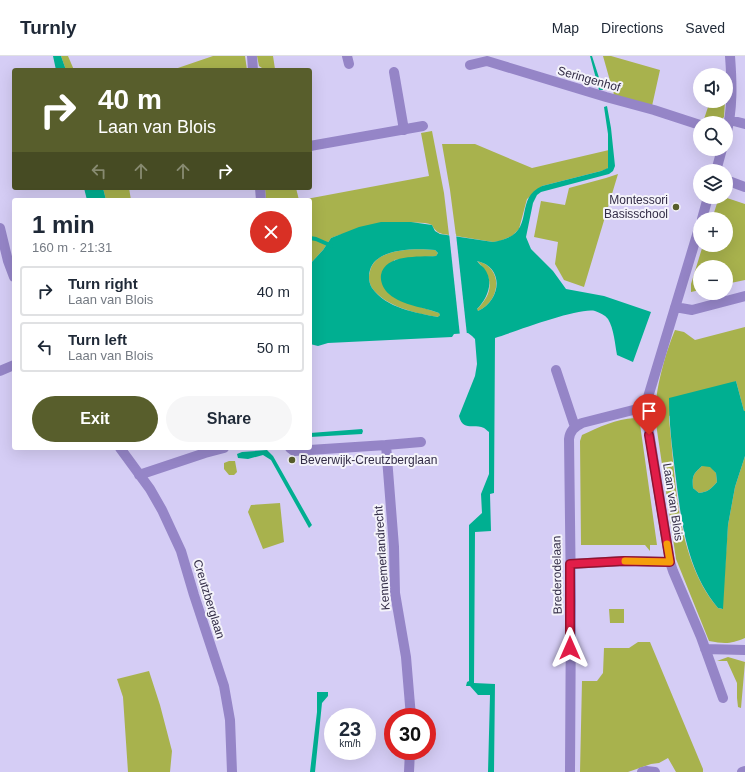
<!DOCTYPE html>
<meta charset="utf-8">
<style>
:root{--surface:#fff;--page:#f6f6f7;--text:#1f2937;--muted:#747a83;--line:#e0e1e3;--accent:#585e2c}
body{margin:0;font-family:Arial,sans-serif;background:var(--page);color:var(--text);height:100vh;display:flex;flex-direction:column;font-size:15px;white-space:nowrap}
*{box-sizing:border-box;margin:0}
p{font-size:13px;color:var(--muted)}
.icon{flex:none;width:22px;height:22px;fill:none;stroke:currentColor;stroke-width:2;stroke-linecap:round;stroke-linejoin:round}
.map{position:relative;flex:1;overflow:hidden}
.panel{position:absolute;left:12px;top:142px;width:300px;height:252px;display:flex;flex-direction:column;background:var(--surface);border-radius:4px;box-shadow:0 4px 16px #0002}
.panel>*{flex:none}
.hud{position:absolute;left:12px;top:12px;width:300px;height:122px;border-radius:4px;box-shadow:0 4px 16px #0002;background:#585e2c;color:#fff;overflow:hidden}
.fabs{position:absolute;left:693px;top:12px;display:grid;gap:8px}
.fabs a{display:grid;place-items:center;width:40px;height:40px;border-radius:50%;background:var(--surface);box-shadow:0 4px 16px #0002;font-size:20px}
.speed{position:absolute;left:324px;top:652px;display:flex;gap:8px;font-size:20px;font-weight:700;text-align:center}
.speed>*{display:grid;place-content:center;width:52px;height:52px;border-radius:50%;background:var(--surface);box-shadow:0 4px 16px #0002;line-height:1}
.speed small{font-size:10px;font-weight:400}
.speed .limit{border:6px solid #d22;background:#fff;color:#111}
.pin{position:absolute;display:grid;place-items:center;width:34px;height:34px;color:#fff;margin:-41px -17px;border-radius:50% 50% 50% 0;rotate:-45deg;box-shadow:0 0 4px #0007}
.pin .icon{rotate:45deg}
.me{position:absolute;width:44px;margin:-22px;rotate:0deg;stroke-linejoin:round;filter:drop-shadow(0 0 3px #0008)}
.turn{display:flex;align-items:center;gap:14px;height:84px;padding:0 20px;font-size:18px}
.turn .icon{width:52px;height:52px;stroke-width:2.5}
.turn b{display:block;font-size:28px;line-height:34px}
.lanes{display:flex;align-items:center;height:38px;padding:0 20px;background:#0003;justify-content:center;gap:20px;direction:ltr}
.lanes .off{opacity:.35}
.round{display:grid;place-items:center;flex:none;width:42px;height:42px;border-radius:21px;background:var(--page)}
.head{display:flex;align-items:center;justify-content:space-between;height:68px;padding:0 20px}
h1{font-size:24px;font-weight:800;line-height:30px}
.button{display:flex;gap:8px;margin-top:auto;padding:8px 20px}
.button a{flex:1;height:46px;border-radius:24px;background:var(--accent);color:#fff;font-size:16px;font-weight:800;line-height:46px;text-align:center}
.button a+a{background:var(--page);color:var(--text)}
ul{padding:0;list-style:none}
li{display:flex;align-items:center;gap:12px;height:50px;margin:0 8px 6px;padding:0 12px;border:2px solid var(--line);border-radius:4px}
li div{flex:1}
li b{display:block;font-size:15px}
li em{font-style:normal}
header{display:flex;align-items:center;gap:24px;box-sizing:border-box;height:56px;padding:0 20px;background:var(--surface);border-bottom:1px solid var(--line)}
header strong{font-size:19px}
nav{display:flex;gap:22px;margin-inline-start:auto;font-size:14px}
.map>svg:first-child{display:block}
.green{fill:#a8b24d}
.water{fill:#00af91;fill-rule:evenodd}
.pier{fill:#d5cdf5}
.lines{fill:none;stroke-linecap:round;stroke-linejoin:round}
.stream{stroke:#00af91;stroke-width:4}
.street{stroke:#9585c7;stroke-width:10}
.route-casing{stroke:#92132f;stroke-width:10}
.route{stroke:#e11d48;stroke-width:7}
.slow{stroke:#f59e0b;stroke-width:7}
.poi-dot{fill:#585e2c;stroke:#f4f3fa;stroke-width:1.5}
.labels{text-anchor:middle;stroke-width:4;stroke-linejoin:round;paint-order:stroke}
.street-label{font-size:12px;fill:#332d47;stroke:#f4f3fa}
.poi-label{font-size:12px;fill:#332d47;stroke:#f4f3fa;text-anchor:end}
</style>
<header>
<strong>Turnly</strong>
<nav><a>Map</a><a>Directions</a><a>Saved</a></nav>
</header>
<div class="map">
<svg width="745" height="716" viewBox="0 0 745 716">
<rect width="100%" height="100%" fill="#d5cdf5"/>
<!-- green -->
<path class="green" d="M61 0H68L74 14H66Z
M213 0H245L247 14H172Z
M257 0H273L275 13 265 14 259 10Z
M603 0H611L660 14 652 50 614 39Z
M710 45H725L724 61 718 67 710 66 704 63Z
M432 75 444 137 449 179C441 178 436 177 432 169 413 161 361 175 339 179L331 182 323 194 310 208V144H301L429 120 421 77Z
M442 88H475L532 112 609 94V110L607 113 601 115 542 130 527 143 519 173 512 180 500 185 493 186 456 180 450 134Z
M618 118 584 231 564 224 555 208 558 186 534 181 541 145 565 149 569 132 606 122Z
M726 131 730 132 727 142 745 148V224L726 228V211H700V234L691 236V228L703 189H726V163H712L719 141H726Z
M103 132H129L131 144H106Z
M265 132H296L299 144H266Z
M435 194 438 197 436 200 394 204 399 244 439 257 440 258 439 261C417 258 386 251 372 232 369 227 368 221 370 215 375 192 416 192 435 194Z
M477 205C504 211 501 245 478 255L476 254C494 237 494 222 477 205Z
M745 271V355H744L736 325 669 360V363C676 425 676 503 718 552L722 553 728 469 735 431 745 400V582C731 588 725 588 709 585L676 503 655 361C655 334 665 298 675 274L684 276 695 284Z
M635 362 640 368 657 489H650V495L645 489H581L580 385 582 379C600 371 615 363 635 362Z
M229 405H235L237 416 234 419H229L224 413V407Z
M702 410H710L716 417 717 426C711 433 708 436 699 437L693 432C692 420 693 418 702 410Z
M280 447 284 486 263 493 248 456 251 449Z
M609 553H624V567H610Z
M638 586H650L703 713V716H676L668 702 659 707 651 708 628 716H580L582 625H597L603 617 604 592H629Z
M728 601 745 606 741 652 738 651 737 642V627L727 605H717Z
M149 615 160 649 172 695 170 716H128L123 641 117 623Z"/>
<!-- water -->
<path class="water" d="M53 0H61L66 14H56Z
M590 0H592L603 34H599Z
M607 50 611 72 615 110 613 115 609 118 541 136 537 139 533 147 526 181 531 193 553 215 566 233 604 240 651 256 633 306 617 299C615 288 614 273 608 263 605 259 600 257 595 255 579 251 514 276 495 282L494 437 490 438 491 475 475 476 474 627 495 628 494 716H488L490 639H478L470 630H466L467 626 469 625V469L482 457 481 438 489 418V376C487 375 486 373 484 372 473 367 463 376 459 360L475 320 477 308 475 283 472 280 468 277 454 278 452 281 328 287 318 290 310 288V208L323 194 331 182 359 171 381 166H411L432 169 435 175 440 178 493 186C540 179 511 144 542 130L601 115 608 112V78L604 51ZM435 194 438 197 436 200C419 201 385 198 381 219 380 226 384 234 389 238 403 250 424 251 439 257L440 259 438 261C416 257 386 252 372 232 369 227 368 221 370 214 376 192 416 192 435 194ZM477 205C505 211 501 245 478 255L477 253C487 243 495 226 484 212 482 210 479 208 477 205Z
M84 132H103L106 144H87Z
M736 325 744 355H745V400L735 431 728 469 723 553 718 552C686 514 681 463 675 415 672 391 669 367 669 342ZM702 410 710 411 716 417 717 426C711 433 708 436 699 437L693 432C692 420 693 418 702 410Z
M362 373 363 375 362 378 310 381V377Z
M267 394 273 400 312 469 309 472 271 404 263 399 248 403 238 402 237 398 242 396Z
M317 636H328V640L322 647 315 716H310L317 656Z"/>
<!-- pier -->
<path class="pier" d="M449 177 456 178 467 279 460 280Z"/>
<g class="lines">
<!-- stream -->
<path class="stream" d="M310 182 316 183 332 190"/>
<!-- street -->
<path class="street" d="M252 0 253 14
M347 0 349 8
M470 9 487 5 606 41 654 54 700 69
M394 16 404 74
M730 64 745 68
M726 79C733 53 732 26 730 0
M310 90 423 70
M716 115 722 93
M726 124 745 131
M260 132 261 144
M702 163 708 141
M700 169 645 351 670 506 673 515 701 581 723 642
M0 172 8 205 14 221
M675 251 692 254 745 240
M556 314 575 371
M0 315 14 309
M386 389 421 386
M120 392 150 433 162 454 181 495 194 539 224 630 230 664 232 716
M290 392 294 395 386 389 394 491 395 537 406 601 411 661
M139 419 205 397 224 392
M570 508 624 505 670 506
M705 593 745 594
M409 716 410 695
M570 716 571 545 569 383C570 375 574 371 582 367L645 351
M642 716 646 715 655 716
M742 716 745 715"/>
</g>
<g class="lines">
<defs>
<path id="route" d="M570 592V508L624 505 670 506 649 379"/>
</defs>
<!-- route casing -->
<use href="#route" class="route-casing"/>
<!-- route -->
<use href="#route" class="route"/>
<!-- slow -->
<path class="slow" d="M625 505 670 506 667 488"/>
</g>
<!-- markers -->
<g class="poi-dot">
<circle cx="676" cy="151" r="4"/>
<circle cx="292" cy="404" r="4"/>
</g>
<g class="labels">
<!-- street labels -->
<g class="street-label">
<text transform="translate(589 23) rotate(16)" y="4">Seringenhof</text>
<text transform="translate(673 446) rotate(81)" y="4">Laan van Blois</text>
<text transform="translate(382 502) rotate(-94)" y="4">Kennemerlandrecht</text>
<text transform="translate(557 519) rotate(-91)" y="4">Brederodelaan</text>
<text transform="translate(209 543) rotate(73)" y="4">Creutzberglaan</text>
</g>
<!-- poi labels -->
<g class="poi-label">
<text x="668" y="148">Montessori<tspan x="668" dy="14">Basisschool</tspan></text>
<text x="300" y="408" text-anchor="start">Beverwijk-Creutzberglaan</text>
</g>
</g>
</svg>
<div class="fabs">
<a><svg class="icon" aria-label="sound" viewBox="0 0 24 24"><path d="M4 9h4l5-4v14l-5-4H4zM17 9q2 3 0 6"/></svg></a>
<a><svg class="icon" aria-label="search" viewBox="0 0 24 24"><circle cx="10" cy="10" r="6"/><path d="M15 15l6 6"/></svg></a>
<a><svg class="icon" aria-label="layers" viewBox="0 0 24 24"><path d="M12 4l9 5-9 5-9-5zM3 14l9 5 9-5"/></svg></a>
<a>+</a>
<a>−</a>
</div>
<div class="speed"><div>23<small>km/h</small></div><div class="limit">30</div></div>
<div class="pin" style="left:649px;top:379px;background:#d93025"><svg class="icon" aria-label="arrive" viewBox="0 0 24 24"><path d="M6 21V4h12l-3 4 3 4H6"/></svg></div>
<svg class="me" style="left:570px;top:592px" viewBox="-20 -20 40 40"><path d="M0-17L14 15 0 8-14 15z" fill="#e11d48" stroke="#fff" stroke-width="4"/></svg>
<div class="hud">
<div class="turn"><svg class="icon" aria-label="right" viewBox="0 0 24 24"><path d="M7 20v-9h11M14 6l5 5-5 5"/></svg><div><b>40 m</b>Laan van Blois</div></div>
<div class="lanes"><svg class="icon off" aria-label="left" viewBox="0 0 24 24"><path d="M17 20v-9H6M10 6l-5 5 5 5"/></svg><svg class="icon off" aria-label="ahead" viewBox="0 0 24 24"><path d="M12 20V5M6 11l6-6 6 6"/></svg><svg class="icon off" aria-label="ahead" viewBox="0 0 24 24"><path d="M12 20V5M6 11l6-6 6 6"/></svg><svg class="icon" aria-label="right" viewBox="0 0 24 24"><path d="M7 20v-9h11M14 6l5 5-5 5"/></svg></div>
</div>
<section class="panel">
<div class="head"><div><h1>1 min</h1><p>160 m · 21:31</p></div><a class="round" style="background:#d93025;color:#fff"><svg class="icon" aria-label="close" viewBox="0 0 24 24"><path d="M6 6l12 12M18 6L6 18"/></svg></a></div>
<ul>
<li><svg class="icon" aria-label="right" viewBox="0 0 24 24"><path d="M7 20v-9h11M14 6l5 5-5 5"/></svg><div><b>Turn right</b><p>Laan van Blois</p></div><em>40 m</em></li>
<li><svg class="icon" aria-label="left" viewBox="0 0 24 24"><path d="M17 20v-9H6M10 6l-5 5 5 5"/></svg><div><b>Turn left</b><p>Laan van Blois</p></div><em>50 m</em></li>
</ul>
<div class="button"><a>Exit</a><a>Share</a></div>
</section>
</div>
